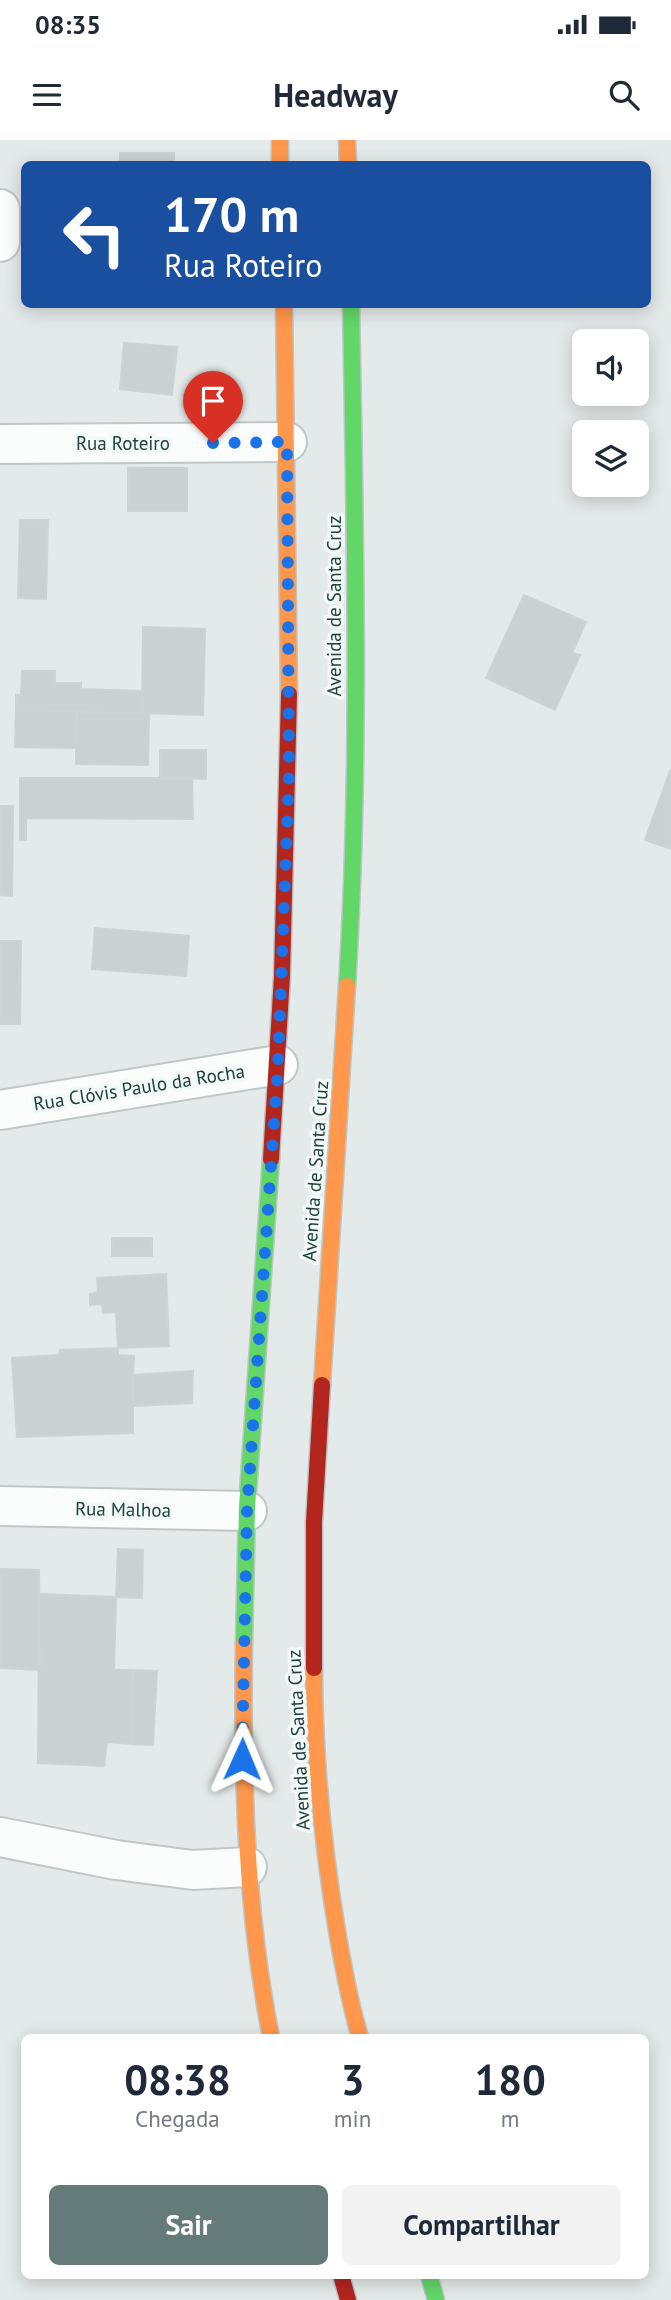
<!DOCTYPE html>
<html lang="pt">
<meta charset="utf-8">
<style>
:root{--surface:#fff;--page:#f2f2f3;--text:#1f2937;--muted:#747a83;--accent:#657b7a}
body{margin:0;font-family:"PT Sans",sans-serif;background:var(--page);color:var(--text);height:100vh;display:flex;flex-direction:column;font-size:26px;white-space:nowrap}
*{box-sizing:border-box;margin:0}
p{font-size:23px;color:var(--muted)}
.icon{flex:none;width:38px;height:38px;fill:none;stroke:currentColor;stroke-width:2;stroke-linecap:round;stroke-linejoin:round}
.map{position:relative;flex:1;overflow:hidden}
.panel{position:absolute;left:21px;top:1894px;width:628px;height:245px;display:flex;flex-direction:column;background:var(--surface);border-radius:10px;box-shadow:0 4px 18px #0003}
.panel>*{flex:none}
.top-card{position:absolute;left:21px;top:21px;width:630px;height:147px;border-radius:10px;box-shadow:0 4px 18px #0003;background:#1a4fa0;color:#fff;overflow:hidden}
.tools{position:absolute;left:572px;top:189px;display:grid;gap:14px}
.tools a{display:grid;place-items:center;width:77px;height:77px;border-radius:10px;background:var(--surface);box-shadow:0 4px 18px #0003;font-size:35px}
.pin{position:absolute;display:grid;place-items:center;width:60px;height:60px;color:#fff;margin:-72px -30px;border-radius:50% 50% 50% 0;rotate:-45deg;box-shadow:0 0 7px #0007}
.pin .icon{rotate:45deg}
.me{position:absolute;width:77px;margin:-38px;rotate:1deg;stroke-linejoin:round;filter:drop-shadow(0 0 5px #0008)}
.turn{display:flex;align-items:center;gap:24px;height:147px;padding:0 28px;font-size:32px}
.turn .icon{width:91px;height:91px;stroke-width:2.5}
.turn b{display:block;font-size:49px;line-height:60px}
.eta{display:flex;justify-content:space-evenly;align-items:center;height:119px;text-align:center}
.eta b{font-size:42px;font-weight:800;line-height:49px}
.cta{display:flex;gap:14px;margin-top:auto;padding:14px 28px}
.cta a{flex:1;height:80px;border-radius:10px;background:var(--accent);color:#fff;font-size:28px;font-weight:800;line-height:80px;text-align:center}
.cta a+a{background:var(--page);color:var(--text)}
.status{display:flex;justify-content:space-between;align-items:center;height:49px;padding:0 35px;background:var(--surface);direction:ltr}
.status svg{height:19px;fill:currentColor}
header{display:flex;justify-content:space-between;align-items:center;height:91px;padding:0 28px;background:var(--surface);font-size:32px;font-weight:800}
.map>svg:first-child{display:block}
</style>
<div class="status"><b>08:35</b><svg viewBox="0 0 49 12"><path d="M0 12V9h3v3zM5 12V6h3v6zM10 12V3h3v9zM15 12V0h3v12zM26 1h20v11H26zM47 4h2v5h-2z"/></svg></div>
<header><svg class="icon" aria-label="menu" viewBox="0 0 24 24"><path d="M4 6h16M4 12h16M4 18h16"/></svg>Headway<svg class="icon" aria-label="search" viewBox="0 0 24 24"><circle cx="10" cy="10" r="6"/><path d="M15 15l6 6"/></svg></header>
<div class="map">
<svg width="671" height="2160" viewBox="0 0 671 2160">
<rect width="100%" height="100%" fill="#e4eae9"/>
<path fill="#cbd1d0" stroke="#cdd3d2" stroke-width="2" d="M120,13H174V24H120Z
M120,13H174V24H120Z
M124,203L177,207L172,255L120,249Z
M128,328H187V371H128Z
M20,380H48L46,459L18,458Z
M524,455L586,482L572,513L580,515L555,570L486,538Z
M143,487L205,489L203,575L142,573Z
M22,531H55V543H81V549L142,551V573L16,570V555H21Z
M16,570L149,574L148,625L76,624V608L15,607Z
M77,572L149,574L148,625L76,624Z
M160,610H206V639L160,638Z
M670,631L671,632V709L645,700Z
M20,638H192L193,679L26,678V700H20Z
M0,666H13L12,756L0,755Z
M95,788L189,796L186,836L92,829Z
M0,801H21L20,884H0Z
M112,1098H152V1116H112Z
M166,1134L169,1206L118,1208L116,1172L103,1173L102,1164L90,1165V1154L98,1152L97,1138Z
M118,1208V1215L134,1216L133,1235L193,1231L192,1263L133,1266V1293L17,1297L12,1218L59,1215L60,1210Z
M193,1231L192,1263L133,1266V1235Z
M118,1409L143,1410L142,1458L116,1457Z
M0,1429L39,1430L40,1530L0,1528Z
M39,1454L116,1457L114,1530H133L131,1604L107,1602L104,1626L38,1623Z
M133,1530L157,1531L153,1605L131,1604Z"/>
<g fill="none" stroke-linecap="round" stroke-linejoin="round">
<defs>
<path id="street" d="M0,69V102
M0,304L287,302
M0,970L278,925
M0,1366L247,1371
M0,1697L116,1720L193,1730L247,1727"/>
<path id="fast" d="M347,846C361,619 355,391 351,164
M244,1504L247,1367L271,1019
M429,2135L436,2160"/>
<path id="slow" d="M280,0V24
M347,0L348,24
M284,164L289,554
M322,1245L347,846
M244,1504C242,1636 245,1767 271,1897
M314,1528C314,1618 323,1709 338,1797C344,1831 350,1864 360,1897"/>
<path id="jam" d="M271,1019L282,836L289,554
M314,1528V1382L322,1245
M341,2135L348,2160"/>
</defs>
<use href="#street" stroke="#c1c7c6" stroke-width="42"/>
<use href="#fast" stroke="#bcc6c5" stroke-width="19"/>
<use href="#slow" stroke="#bcc6c5" stroke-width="19"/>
<use href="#jam" stroke="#bcc6c5" stroke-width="19"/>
<use href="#street" stroke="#fbfcfc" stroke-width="38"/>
<use href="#fast" stroke="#63d668" stroke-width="16"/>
<use href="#slow" stroke="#ff974d" stroke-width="16"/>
<use href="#jam" stroke="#b3261e" stroke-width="16"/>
</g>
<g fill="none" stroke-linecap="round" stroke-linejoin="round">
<path stroke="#1a73e8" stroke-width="12" stroke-dasharray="0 21.6" d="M213,303L287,302L289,634L278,925L247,1371L242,1619"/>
</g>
<g text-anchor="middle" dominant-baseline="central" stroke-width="7" stroke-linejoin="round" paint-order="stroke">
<g font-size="19" fill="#203f3e" stroke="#f2f9f7">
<text x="123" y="303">Rua Roteiro</text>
<text transform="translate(334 466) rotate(-90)">Avenida de Santa Cruz</text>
<text transform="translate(139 947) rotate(-9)">Rua Clóvis Paulo da Rocha</text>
<text transform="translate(315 1031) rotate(-86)">Avenida de Santa Cruz</text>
<text transform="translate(123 1369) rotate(1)">Rua Malhoa</text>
<text transform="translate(298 1600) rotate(-93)">Avenida de Santa Cruz</text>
</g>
</g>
</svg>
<div class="tools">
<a><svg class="icon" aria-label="sound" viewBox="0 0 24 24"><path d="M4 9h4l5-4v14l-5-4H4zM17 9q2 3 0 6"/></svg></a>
<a><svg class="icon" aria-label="layers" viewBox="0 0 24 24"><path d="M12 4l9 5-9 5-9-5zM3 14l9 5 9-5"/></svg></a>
</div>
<div class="pin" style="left:213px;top:303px;background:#d93025"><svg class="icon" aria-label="arrive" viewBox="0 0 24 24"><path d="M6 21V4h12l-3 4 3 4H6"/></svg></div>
<svg class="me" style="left:242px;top:1619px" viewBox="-20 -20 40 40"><path d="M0-17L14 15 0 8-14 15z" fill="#1a73e8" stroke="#fff" stroke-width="4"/></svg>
<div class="top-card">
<div class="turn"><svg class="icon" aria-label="left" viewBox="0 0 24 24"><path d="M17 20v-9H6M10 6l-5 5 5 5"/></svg><div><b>170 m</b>Rua Roteiro</div></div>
</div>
<section class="panel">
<div class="eta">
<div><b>08:38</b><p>Chegada</p></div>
<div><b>3</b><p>min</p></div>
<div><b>180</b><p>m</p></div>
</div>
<div class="cta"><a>Sair</a><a>Compartilhar</a></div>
</section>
</div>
